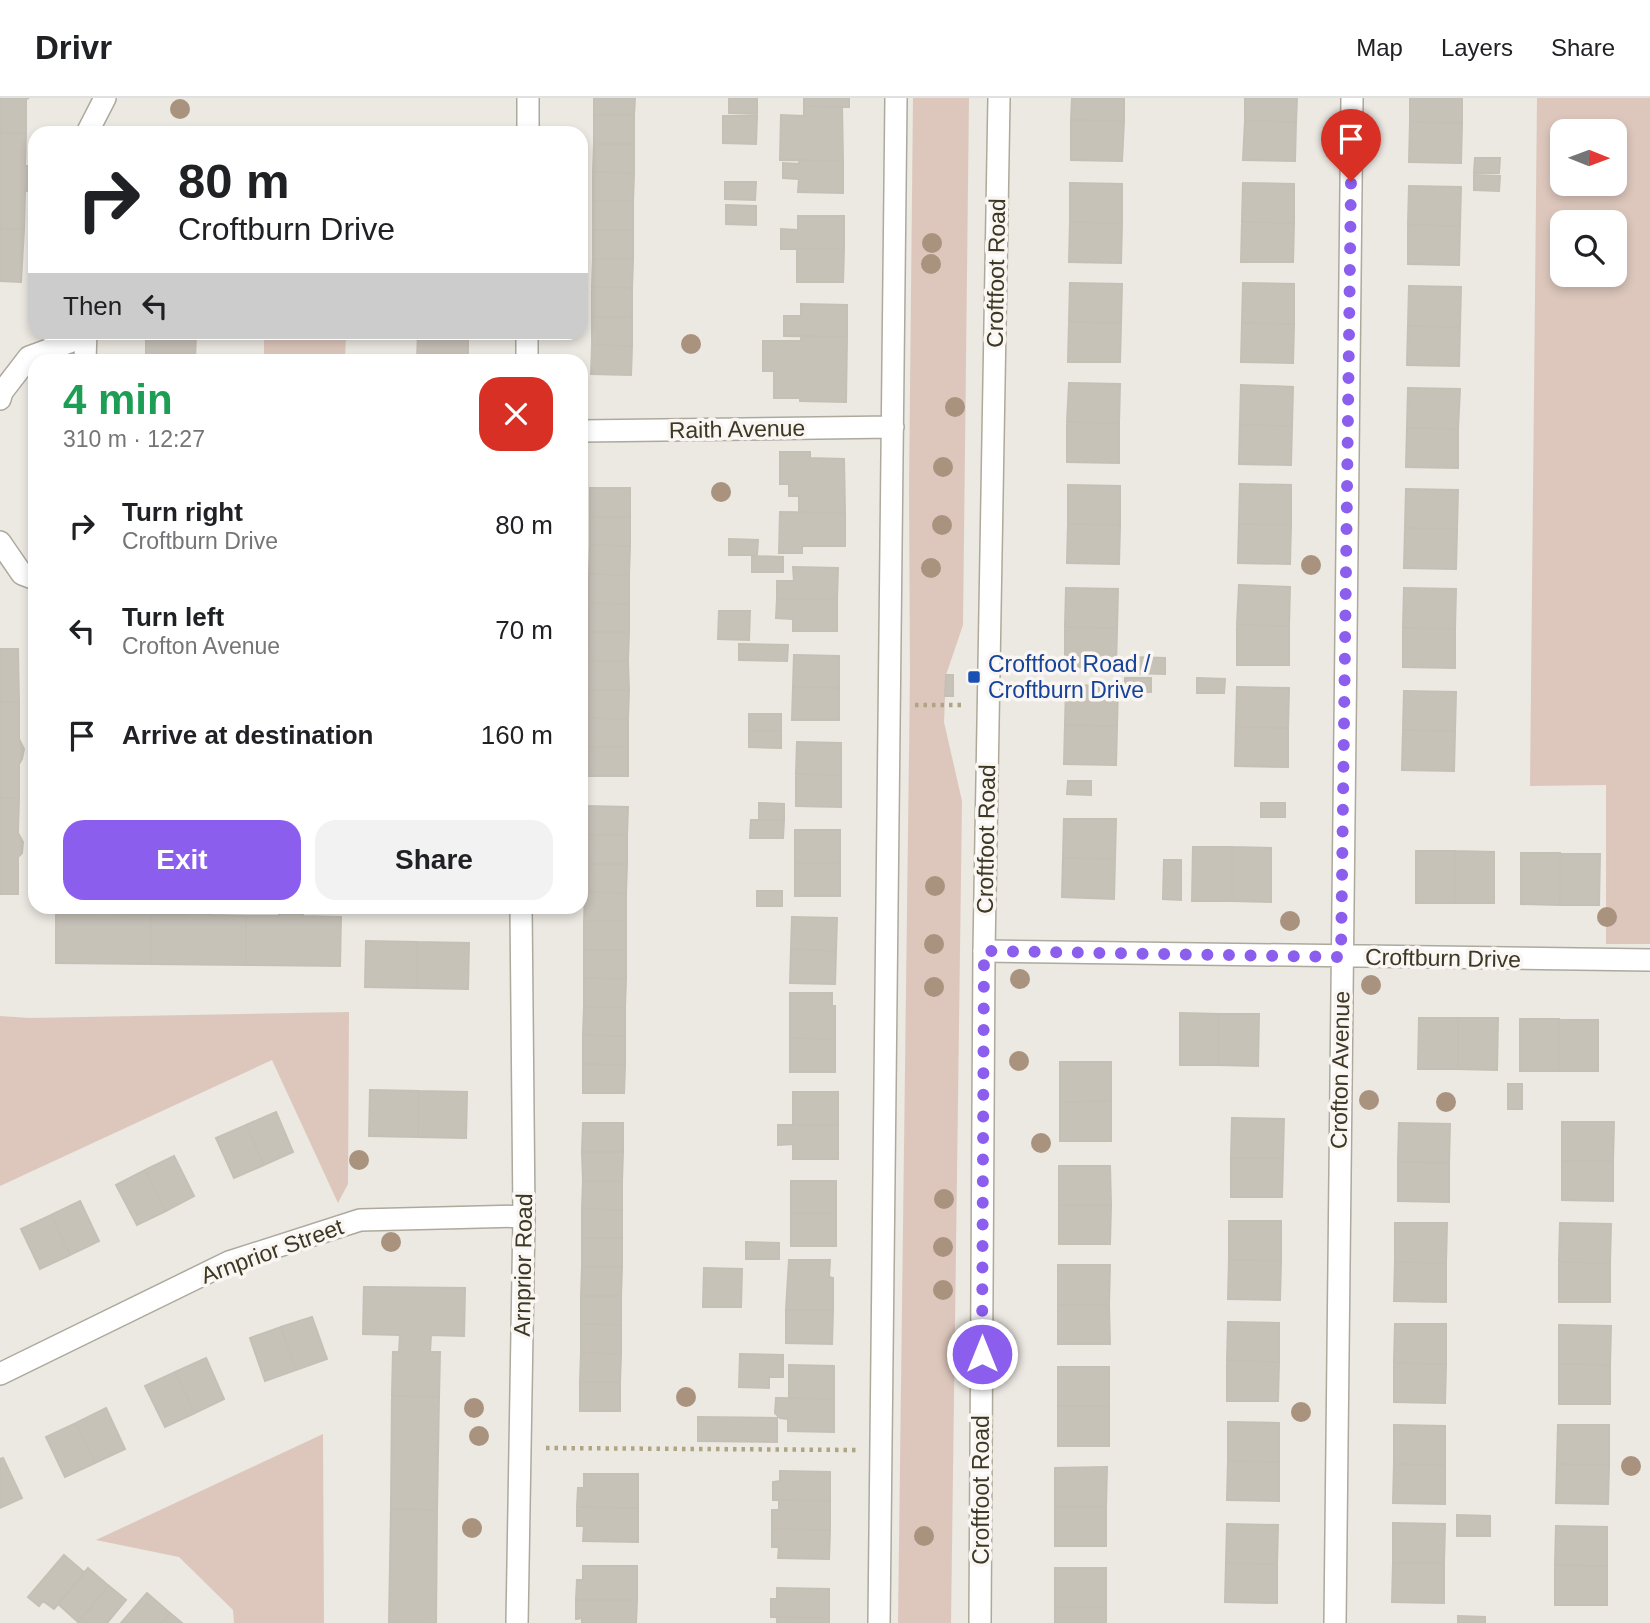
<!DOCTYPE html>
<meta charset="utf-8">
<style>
:root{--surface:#fff;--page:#f2f2f2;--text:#202124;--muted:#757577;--line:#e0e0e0;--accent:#8c5eee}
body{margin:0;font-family:Helvetica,sans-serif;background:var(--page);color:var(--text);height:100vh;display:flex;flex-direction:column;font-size:26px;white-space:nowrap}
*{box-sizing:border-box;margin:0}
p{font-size:23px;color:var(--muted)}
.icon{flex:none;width:38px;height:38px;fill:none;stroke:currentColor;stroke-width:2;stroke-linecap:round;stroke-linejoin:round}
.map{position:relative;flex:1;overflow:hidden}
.side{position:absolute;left:28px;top:256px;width:560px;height:560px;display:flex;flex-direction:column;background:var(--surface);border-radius:21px;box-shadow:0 4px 10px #0003}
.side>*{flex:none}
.top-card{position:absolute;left:28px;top:28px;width:560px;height:214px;border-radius:21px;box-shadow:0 4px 10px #0003;background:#fff;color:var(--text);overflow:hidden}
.needle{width:46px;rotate:91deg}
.fabs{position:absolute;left:1550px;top:21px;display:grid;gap:14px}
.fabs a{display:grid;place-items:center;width:77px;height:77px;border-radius:14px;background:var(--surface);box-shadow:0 4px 10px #0003;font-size:35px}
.pin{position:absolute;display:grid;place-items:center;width:60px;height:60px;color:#fff;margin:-72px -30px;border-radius:50% 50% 50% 0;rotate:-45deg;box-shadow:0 0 7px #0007}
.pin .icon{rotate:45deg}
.me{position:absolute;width:77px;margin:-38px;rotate:0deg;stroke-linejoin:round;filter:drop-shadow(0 0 5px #0008)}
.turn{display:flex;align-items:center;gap:24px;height:147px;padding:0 35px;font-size:32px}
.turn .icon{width:91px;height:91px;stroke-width:2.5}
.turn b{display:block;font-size:49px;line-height:60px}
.then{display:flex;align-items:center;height:66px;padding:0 35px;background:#0003;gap:14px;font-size:26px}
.round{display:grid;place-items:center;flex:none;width:74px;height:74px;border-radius:21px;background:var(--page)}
.head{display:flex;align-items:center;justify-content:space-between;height:119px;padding:0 35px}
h1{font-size:42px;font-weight:800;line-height:52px;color:#1e9e55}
.primary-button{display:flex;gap:14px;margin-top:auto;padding:14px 35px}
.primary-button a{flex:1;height:80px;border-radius:21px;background:var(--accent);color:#fff;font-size:28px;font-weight:800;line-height:80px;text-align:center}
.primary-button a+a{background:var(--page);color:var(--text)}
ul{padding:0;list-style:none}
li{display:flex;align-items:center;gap:21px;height:105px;padding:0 35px}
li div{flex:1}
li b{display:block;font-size:26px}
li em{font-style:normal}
header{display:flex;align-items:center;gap:42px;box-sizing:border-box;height:98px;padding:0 35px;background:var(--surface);border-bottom:2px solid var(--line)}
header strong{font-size:33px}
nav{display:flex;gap:38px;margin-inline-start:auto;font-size:24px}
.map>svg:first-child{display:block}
</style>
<header>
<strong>Drivr</strong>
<nav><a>Map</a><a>Layers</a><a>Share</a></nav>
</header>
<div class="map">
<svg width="1650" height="1525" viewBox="0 0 1650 1525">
<rect width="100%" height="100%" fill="#ece8e2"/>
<path fill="#ddc7bc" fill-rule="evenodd" d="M913,0H969L963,527L946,577L944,624L962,703L951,1525H898L910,576L909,391Z
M1537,0H1650V846H1606V687L1530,688ZM1563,33H1615V86H1563ZM1615,124V177H1563V124Z
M264,235H346L345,262H264Z
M349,914L348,1086L338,1105L272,962L0,1088V918L30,920Z
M323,1336L324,1525H234L233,1512L179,1459L96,1442Z"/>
<path fill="#c7c2b8" stroke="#c5c0b5" stroke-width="2" d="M0,0H29L26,1V35H0Z
M594,0H635L634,17H594Z
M729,0H757V16L729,15Z
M804,0H849V9L804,8Z
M1072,0H1124V23L1071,22Z
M1245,0H1297L1296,24L1245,23Z
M1410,0H1462V25L1410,24Z
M804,8L842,9L843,63L780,62L781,17L804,18Z
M594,17H634V46H594Z
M723,18H757L756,46L723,45Z
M1071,22L1124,23L1122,63L1071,62Z
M1245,23L1296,24L1295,63L1243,62Z
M1410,24L1462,25L1461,65L1409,64Z
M0,35H26L25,68H28L31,78L30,89L27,93H25L24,131H0Z
M594,46H634V75L593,74Z
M1475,60H1500L1499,75H1474Z
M799,62L843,63V95L798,94L799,81L783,80V65L799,66Z
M593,74L634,75L633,103H593Z
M1474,77L1500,78L1499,93L1474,92Z
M725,84H756L755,102L725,101Z
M1070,85L1122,86V125L1070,124Z
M1243,85L1294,86V125L1242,124Z
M1409,88L1461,89L1460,128L1408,127Z
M593,103H633V132H593Z
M726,107L756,108V127L726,126Z
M798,118H844V151H781V131L798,132Z
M1070,124L1122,125L1121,165L1069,164Z
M1242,124L1294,125L1293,164H1241Z
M1408,127L1460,128L1459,167L1408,166Z
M0,131H24L21,184L0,183Z
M593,132H633V161H593Z
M797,151H844L843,184H797Z
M593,161H633L632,190L592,189Z
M1070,185L1122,186L1121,225L1069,224Z
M1243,185L1294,186V226L1242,225Z
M1409,188L1461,189L1460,229L1408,228Z
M592,189L632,190V219H592Z
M801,206L847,207V239L784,238V218H801Z
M592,219H632V248L592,247Z
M1069,224L1121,225L1120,264H1068Z
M1242,225L1294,226L1293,265L1241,264Z
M1408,228L1460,229L1459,268L1407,267Z
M146,234H196L195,262H146Z
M418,234H468V262H417Z
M801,238L847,239L846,304L800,303V300H774V273H763V243H801Z
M592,247L632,248L631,277L591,276Z
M1069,285L1120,286L1119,325L1067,324Z
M1241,287L1293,289L1292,328L1240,327Z
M1408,290L1460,291L1458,331L1407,330Z
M1067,324L1119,325V365L1067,364Z
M1240,327L1292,328L1291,367L1239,366Z
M1407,330L1458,331V370L1406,369Z
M780,354H810V360L844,361L845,415H799V398H789V386H780Z
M1240,386L1291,387V427L1239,426Z
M1068,387L1120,388V427L1068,426Z
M590,390H630V419H590Z
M1406,391L1458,392L1457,431L1405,430Z
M780,414L845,415V448H802V455H779Z
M590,419H630V448L590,447Z
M1068,426L1120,427L1119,466L1067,465Z
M1239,426L1291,427L1290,466L1238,465Z
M1405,430L1457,431L1456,471L1404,470Z
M729,441L758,442L757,457H729Z
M590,447L630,448L629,477L589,476Z
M752,458L783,459V474H752Z
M793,469L838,470L837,501H777V483H794Z
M589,476L629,477V506L589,505Z
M1239,487L1290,489L1289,528L1237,527Z
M1066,490L1118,491L1117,530L1065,529Z
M1404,490L1456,491L1455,531L1403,530Z
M777,501H837V533H793V521L776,520Z
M589,505L629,506V534H589Z
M719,513H750L749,542L718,541Z
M1237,527L1289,528V567H1237Z
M1065,529L1117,530L1116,570L1065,569Z
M1403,530L1455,531V570L1403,569Z
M589,534H629L628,563H588Z
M739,546L788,547L787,563L739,562Z
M0,551H18L19,604H0Z
M794,557L839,558V590L793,589Z
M1131,559L1165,560V576L1131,575Z
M588,563H628L629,592H588Z
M946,577H953V598H945Z
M1125,580H1151V594H1125Z
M1197,580L1225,581L1224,595H1197Z
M1066,587L1118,588L1117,628L1065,627Z
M793,589L839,590V622H792Z
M1237,589L1289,590L1288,630L1236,629Z
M588,592H629L628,621L588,620Z
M1404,593L1456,594L1455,633L1403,632Z
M0,604H19V641L24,651L22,661L19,666V700H0Z
M749,616H781V633H749Z
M588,620L628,621V649H587Z
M1065,627L1117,628L1116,667L1064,666Z
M1236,629L1288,630V669L1235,668Z
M1403,632L1455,633L1454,673L1402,672Z
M749,633H781V650L749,649Z
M797,644L841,645V677L796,676Z
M587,649H628V678H587Z
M796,676L841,677V709L796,708Z
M1068,683H1091V697L1067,696Z
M0,700H19L18,735L23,744L22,755L18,759V796H0Z
M759,705L784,706V722H759Z
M1261,705H1285V719H1261Z
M586,708L628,709L627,737H586Z
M1064,721H1116L1115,761L1063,760Z
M751,722H784L783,740H750Z
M795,732H840V765H795Z
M586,737H627V766H585Z
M1193,749H1232V803H1192Z
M1232,749L1271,750V804L1232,803Z
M1416,753H1455V805H1416Z
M1455,753L1494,754V805H1455Z
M1521,755H1560V807L1521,806Z
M1560,755L1600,756L1599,807H1560Z
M1063,760L1115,761L1114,801L1062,799Z
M1164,762H1181V802L1163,801Z
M795,765H840V798H795Z
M585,766H627L626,795L585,794Z
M757,793H782V808H757Z
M585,794L626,795V823H584Z
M97,811H108L117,814V816L151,817V866L56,865V816H93V813Z
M196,811L206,812L211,814V817L246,818V867L151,866V817H186V814Z
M294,811L303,815V818L341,819L340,868L246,867V818H279V814Z
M792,819L837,820L836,853L791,851Z
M584,823H626V852H584Z
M366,843L417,844V890L365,889Z
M417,844L469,845L468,891L417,890Z
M791,851L836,853L835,886L790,885Z
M584,852H626V881L584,880Z
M584,880L626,881L625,909H584Z
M790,895H832V908H835V941L790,940Z
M584,909H625V938L583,937Z
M1180,915L1219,916V967H1180Z
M1219,916H1259L1258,968L1219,967Z
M1419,920H1458V971H1418Z
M1458,920H1498L1497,972L1458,971Z
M1520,921H1559V973H1520Z
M1559,921L1598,922V973H1559Z
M583,937L625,938V967L583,966Z
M790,940L835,941V974H790Z
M1060,964H1111V1003L1060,1004Z
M583,966L625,967L624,995H583Z
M1508,986H1522V1011H1508Z
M370,992L419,993L418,1039L369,1038Z
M419,993L467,994L466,1040L418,1039Z
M793,994H838V1027H793Z
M1111,1003V1043H1060V1004Z
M276,1014L293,1054L264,1067L246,1027Z
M1232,1020L1284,1021L1283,1060H1231Z
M1562,1024H1614L1613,1063H1562Z
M583,1025H623V1054H582Z
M1399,1025L1450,1026L1449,1065L1398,1064Z
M246,1027L264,1067L234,1080L216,1040Z
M778,1027H838V1061H793V1046L778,1047Z
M582,1054H623L622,1083H583Z
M174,1058L194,1098L166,1113L145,1072Z
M1231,1060H1283L1282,1099H1231Z
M1562,1063H1613V1103L1562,1102Z
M1398,1064L1449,1065V1104L1398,1103Z
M1059,1068H1110L1111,1107H1059Z
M145,1072L166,1113L137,1127L116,1087Z
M583,1083H622V1112L582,1111Z
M791,1083H836V1115H791Z
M80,1103L99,1143L70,1157L51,1117Z
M1059,1107H1111L1110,1146H1059Z
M582,1111L622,1112V1140H582Z
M791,1115H836V1148H791Z
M51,1117L70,1157L40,1171L21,1131Z
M1229,1123H1281V1163L1229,1162Z
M1395,1125H1447L1446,1165L1395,1164Z
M1560,1125L1611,1126L1610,1165L1559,1164Z
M582,1140H622V1169H582Z
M746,1144L779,1145V1161H746Z
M789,1162H830L829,1179L833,1180V1212H786Z
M1229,1162L1281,1163L1280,1202L1228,1201Z
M1395,1164L1446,1165V1204L1394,1203Z
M1559,1164L1610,1165V1204H1559Z
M1058,1167H1110L1109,1207H1058Z
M582,1169H622L621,1198H581Z
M704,1170L742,1171L741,1209H703Z
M364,1189L465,1190L464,1238L431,1237L430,1254H440L439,1299L392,1298L393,1254H399L400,1237L363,1236Z
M581,1198H621V1227L581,1226Z
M1058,1207H1109L1110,1246H1058Z
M786,1212H833L832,1246L786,1245Z
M312,1219L327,1261L296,1272L281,1229Z
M1228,1224L1279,1225V1264L1227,1263Z
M581,1226L621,1227V1256L581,1255Z
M1395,1226H1446V1266L1394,1265Z
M1559,1227L1611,1228L1610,1267L1559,1266Z
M281,1229L296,1272L265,1283L250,1240Z
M581,1255L621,1256L620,1284H580Z
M740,1256L783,1257V1279H769V1290L739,1289Z
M206,1260L224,1301L195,1315L175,1274Z
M1227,1263L1279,1264L1278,1303H1227Z
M1394,1265L1446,1266L1445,1305L1394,1304Z
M1559,1266L1610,1267V1306H1559Z
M789,1267L834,1268V1301L789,1300Z
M1058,1269H1109V1308H1058Z
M175,1274L195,1315L165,1329L145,1288Z
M580,1284H620V1313H580Z
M392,1298L439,1299L437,1412L391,1411Z
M776,1300L834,1301V1334L788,1333V1321L780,1320L775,1315Z
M1058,1308H1109V1348H1058Z
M106,1310L125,1351L95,1365L76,1325Z
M698,1319L777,1320V1344L698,1343Z
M1228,1324L1279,1325V1364L1228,1363Z
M76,1325L95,1365L65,1379L46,1339Z
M1394,1327L1445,1328V1367L1394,1366Z
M1558,1327H1609V1367L1557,1366Z
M3,1360L22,1400L0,1410V1361Z
M1228,1363L1279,1364V1403L1227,1402Z
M1394,1366L1445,1367V1406L1393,1405Z
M1557,1366L1609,1367L1608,1406L1556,1405Z
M1107,1369L1106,1409H1055V1370Z
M780,1373L830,1374V1403L773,1402V1384L780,1383Z
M584,1376H638V1410L577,1409L578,1390H584Z
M779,1402L830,1403V1432L772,1431V1412H779Z
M577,1409L638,1410V1444L583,1443L584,1428H577Z
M1055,1409H1106V1448H1055Z
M391,1411L437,1412L436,1525L389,1524Z
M1457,1417L1490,1418V1438H1457Z
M1393,1425L1445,1426L1444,1465H1393Z
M1227,1426L1278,1427L1277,1466L1226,1465Z
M1556,1428L1607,1429V1468L1555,1467Z
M772,1431L830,1432L829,1461L778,1460L779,1449H772Z
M64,1457L85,1475L54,1511L43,1503L39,1508L28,1499Z
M1226,1465L1277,1466V1505L1225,1504Z
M1393,1465H1444V1505L1392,1504Z
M1555,1467L1607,1468V1507H1555Z
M583,1468H637V1502H576L577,1482H583Z
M88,1470L109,1488L78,1524L58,1506Z
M1055,1470H1106V1509H1055Z
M109,1488L126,1502L107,1525H79L78,1524Z
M777,1490L829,1491V1520L771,1519V1501H777Z
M147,1495L170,1515L162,1525H121Z
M576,1502H637L636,1525H582V1520L576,1521Z
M1055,1509H1106V1525H1055Z
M170,1515L182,1525H162Z
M1458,1518L1485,1519V1525H1458Z
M777,1519L829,1520V1525H777Z"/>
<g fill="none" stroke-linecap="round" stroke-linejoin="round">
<defs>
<path id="street" d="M87,35L105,0
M528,35V0
M85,262L86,234
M527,262V234
M0,301L2,294L29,259L86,238
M581,333L893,329
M0,444L22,476L35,481
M984,853L1650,862
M0,1276L229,1164L360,1122L524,1118
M517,1525L524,1118L521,808
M879,1525L896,0
M1335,1525L1352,0"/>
<path id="secondary" d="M980,1525L984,853L999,0"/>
</defs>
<use href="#street" stroke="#ada99d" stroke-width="24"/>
<use href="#secondary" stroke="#afa999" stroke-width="24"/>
<path stroke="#afa483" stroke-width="4.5" stroke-dasharray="3.5 5" stroke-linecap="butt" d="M915,607H962
M546,1350L856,1352"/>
<use href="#street" stroke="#fff" stroke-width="21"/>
<use href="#secondary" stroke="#fff" stroke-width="21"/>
</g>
<g fill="#a9937f">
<circle cx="180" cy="11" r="10"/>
<circle cx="932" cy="145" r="10"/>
<circle cx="931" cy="166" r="10"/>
<circle cx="691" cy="246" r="10"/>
<circle cx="955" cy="309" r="10"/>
<circle cx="943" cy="369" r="10"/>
<circle cx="721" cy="394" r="10"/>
<circle cx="942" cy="427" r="10"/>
<circle cx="1311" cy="467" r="10"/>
<circle cx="931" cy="470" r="10"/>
<circle cx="935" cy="788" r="10"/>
<circle cx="1607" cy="819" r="10"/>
<circle cx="1290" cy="823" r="10"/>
<circle cx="934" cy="846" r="10"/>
<circle cx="1020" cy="881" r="10"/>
<circle cx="1371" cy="887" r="10"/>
<circle cx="934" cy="889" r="10"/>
<circle cx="1019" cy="963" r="10"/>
<circle cx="1369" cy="1002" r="10"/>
<circle cx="1446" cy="1004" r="10"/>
<circle cx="1041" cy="1045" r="10"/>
<circle cx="359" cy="1062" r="10"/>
<circle cx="944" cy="1101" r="10"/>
<circle cx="391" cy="1144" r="10"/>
<circle cx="943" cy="1149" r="10"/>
<circle cx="943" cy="1192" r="10"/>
<circle cx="686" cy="1299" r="10"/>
<circle cx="474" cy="1310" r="10"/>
<circle cx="1301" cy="1314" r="10"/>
<circle cx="479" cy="1338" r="10"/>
<circle cx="1631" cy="1368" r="10"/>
<circle cx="472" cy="1430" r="10"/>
<circle cx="924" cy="1438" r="10"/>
</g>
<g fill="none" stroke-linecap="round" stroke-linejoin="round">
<path stroke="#8c5eee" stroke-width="12" stroke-dasharray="0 21.6" d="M982,1256L984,853L1341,859L1351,83"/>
</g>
<rect fill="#1a4fb4" stroke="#f9f6f3" stroke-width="2.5" x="967" y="572" width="14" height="14" rx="3.5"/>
<g text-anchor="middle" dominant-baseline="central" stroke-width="7" stroke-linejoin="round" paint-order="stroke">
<g font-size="23" fill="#3d3823" stroke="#f9f6f3">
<text transform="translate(996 175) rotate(-89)">Croftfoot Road</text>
<text transform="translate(737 331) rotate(-1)">Raith Avenue</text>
<text transform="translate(986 741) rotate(-89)">Croftfoot Road</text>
<text transform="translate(1443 860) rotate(1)">Croftburn Drive</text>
<text transform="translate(1340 972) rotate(-89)">Crofton Avenue</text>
<text transform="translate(272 1153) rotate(-20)">Arnprior Street</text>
<text transform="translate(523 1167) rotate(-89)">Arnprior Road</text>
<text transform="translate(981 1392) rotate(-90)">Croftfoot Road</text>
</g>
<g font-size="23" fill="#164399" stroke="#f9f6f3" text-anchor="start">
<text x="988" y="566">Croftfoot Road /<tspan x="988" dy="26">Croftburn Drive</tspan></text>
</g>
</g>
</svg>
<div class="fabs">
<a><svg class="needle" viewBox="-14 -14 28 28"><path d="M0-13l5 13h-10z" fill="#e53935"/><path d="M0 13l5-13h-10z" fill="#757577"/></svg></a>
<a><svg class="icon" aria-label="search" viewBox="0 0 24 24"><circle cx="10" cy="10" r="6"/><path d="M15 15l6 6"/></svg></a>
</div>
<div class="pin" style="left:1351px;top:83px;background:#d93025"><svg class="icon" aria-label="arrive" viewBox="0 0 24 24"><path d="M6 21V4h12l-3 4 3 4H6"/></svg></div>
<svg class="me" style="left:982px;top:1256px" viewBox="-20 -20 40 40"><circle r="17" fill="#8c5eee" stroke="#fff" stroke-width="3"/><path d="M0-11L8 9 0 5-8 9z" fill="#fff"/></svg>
<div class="top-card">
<div class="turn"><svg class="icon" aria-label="right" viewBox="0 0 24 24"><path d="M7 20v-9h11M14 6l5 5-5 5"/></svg><div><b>80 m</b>Croftburn Drive</div></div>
<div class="then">Then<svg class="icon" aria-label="left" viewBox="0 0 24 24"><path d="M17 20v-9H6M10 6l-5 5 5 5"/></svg></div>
</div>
<section class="side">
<div class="head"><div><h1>4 min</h1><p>310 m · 12:27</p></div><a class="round" style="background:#d93025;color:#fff"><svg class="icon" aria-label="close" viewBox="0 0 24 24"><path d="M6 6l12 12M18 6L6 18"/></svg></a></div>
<ul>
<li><svg class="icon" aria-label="right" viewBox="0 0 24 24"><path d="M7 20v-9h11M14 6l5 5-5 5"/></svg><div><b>Turn right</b><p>Croftburn Drive</p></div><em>80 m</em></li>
<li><svg class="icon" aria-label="left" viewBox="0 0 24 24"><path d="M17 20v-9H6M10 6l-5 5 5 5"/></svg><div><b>Turn left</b><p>Crofton Avenue</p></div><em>70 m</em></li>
<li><svg class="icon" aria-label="arrive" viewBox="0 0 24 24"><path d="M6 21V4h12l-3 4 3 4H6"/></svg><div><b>Arrive at destination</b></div><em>160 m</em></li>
</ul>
<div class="primary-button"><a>Exit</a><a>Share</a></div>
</section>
</div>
